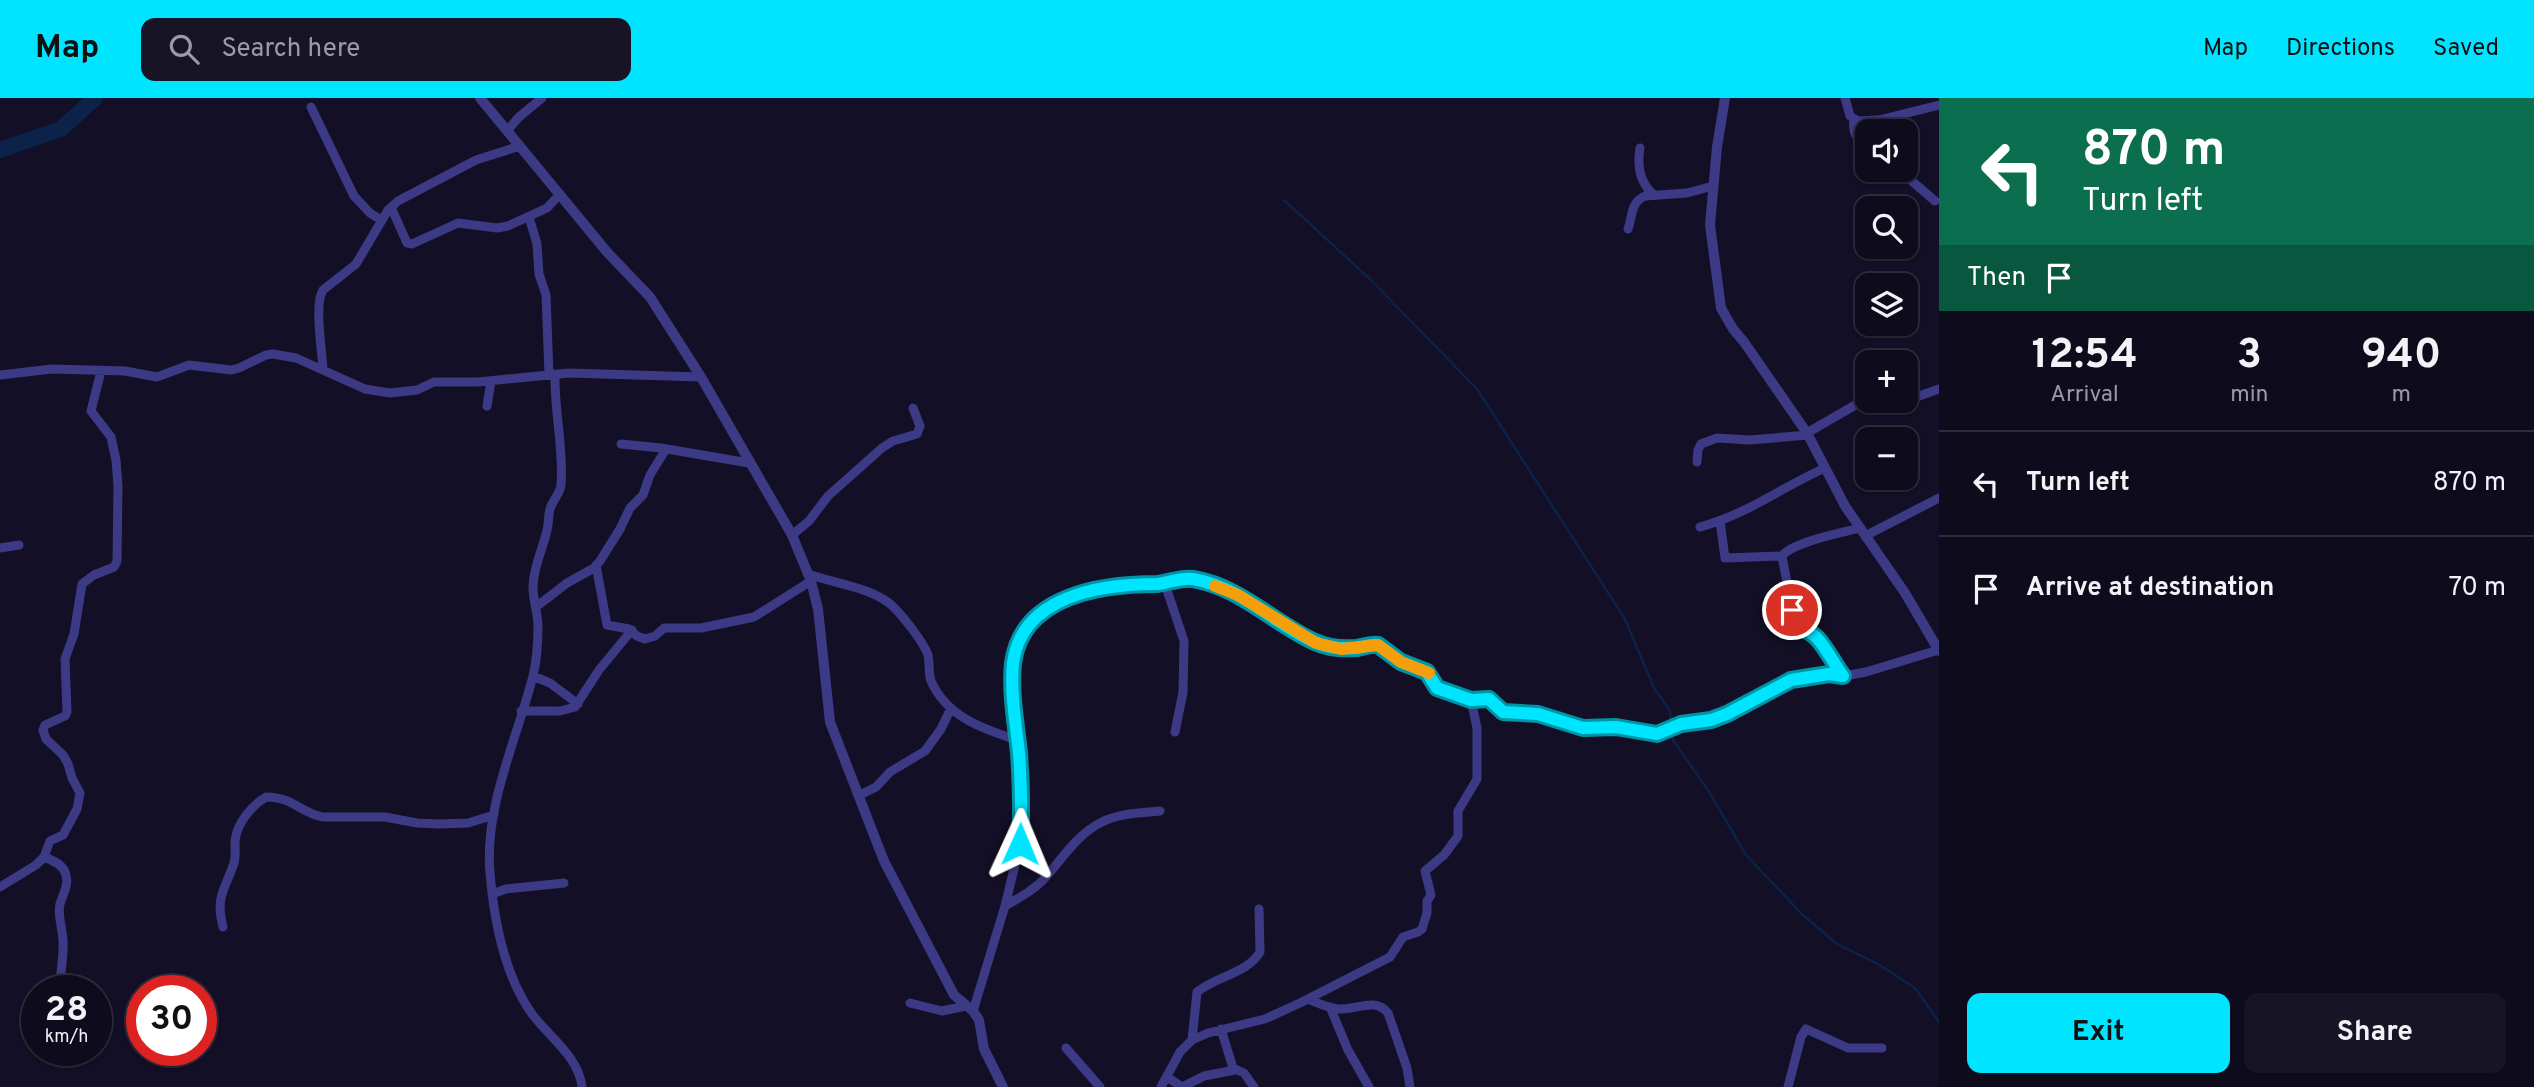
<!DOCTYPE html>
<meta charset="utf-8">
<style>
:root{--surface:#0e0b1c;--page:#171425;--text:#f1f3f6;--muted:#9b9ba3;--line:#2e2b3b;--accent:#00e5ff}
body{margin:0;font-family:Overpass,sans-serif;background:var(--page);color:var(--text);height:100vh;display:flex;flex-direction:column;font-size:26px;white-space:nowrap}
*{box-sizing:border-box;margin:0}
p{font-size:23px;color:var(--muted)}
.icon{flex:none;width:38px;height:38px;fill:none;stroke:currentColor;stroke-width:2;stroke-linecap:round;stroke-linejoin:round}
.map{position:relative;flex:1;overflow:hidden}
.panel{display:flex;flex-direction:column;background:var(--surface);width:595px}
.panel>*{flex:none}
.banner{background:#0b6e4f;color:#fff;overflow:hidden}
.controls{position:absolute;left:1855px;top:21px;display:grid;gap:14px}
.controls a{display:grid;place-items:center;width:63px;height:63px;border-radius:14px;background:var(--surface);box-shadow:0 2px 5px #0004,0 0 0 2px var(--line);font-size:35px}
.speed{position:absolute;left:21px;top:877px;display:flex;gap:14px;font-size:35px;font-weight:700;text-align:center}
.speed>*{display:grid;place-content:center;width:91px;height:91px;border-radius:50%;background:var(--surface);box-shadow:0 2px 5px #0004,0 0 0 2px var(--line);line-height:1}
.speed small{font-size:18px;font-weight:400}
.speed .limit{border:10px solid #d22;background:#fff;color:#111}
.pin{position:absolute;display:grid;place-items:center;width:60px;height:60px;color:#fff;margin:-30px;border:4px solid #fff;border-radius:50%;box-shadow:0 2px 7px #0007}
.me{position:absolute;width:77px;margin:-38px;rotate:1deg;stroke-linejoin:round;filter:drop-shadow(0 0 5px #0008)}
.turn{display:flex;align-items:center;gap:24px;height:147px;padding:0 28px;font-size:32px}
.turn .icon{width:91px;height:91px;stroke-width:2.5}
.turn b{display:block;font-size:49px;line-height:60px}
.then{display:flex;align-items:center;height:66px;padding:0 28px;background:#0003;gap:14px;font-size:26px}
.eta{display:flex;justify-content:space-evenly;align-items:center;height:119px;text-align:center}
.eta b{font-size:42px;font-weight:700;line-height:49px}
.cta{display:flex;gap:14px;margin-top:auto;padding:14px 28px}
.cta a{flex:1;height:80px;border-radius:14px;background:var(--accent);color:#111;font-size:28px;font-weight:700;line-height:80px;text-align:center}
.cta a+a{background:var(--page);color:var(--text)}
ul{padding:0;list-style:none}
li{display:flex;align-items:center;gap:21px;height:105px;padding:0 28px;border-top:2px solid var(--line)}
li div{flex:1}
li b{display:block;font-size:26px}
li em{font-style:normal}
header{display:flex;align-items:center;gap:42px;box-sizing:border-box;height:98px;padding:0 35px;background:var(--accent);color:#111}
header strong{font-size:33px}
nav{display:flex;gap:38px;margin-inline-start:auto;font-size:24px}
.search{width:490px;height:63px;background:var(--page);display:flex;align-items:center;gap:18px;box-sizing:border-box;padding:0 24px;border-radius:14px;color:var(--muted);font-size:26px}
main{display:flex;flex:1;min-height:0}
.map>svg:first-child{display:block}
</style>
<header>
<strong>Map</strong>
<div class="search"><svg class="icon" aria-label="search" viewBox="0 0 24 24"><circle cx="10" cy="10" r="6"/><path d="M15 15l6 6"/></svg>Search here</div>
<nav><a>Map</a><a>Directions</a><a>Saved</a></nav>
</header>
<main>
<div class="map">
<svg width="1939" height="989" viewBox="0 0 1939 989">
<rect width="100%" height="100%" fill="#130f26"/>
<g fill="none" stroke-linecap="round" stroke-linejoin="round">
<path stroke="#0c2248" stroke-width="2.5" d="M1284,102L1371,182L1477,291L1625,521L1654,590L1670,613L1673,642L1708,692L1746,757L1803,817L1837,846L1878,866L1915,890L1939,924"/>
<path stroke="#0c2248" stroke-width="16" d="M0,52L61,31L95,0"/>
<path stroke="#3d3a85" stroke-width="9" d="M1845,0L1850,18L1858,23L1879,22L1939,7
M311,9L354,98L370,115L381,122
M1854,22C1852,35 1856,40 1867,47
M507,33L519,19L542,0
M1640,50C1637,68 1640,85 1654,97
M1899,72L1935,103
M391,109L407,145L412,146L458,125L497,130L508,128L547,110L560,96
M529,119L537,146L539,176L546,197L549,276
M1628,131C1633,117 1630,105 1645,98L1687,95L1713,88
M323,271C322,253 314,205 323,192L356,166L388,112L398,103L476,62L520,48
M555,276C554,312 564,351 561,387C560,396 552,403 550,411C548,418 549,425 547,432C543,451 533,469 533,489C533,501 537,513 538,526C538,542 537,562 533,578C517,641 484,709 490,775C494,822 504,877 532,916C549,939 579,959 582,989
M0,277L52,271L125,273L157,279L189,267L231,272L239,270L266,257L273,256L296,260L365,291L390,295L417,292L434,284H478L569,275L701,279
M487,308L491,283
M1807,335L1857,306L1899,305L1939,291
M621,346L661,350L749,365
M1697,364L1698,352L1701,346L1717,340L1750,342L1808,337
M1720,423L1725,460L1782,458
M1700,429C1750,415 1780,390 1825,370
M792,437L809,423L828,398L882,350L893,343L917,336L920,328L913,310
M1865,438L1939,400
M0,450L19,447
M596,467L607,527L629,531L637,538L645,541L655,538L664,530H701L754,519L811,483
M808,476C833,485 868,489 889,505C900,514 923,543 928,557C930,565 928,574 931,583C947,619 983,631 1017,642
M1161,485L1167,492L1184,543L1183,594L1175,634
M536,509L567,485L594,470L600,463L620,431L630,410L643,397L650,377L666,351
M533,578L550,585L578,606
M1843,578L1817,540L1799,528L1794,522L1782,458C1793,444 1841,435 1860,430
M521,613H560L575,609L599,572L632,532
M860,697L876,689L890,674L925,653L941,631L951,610
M44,759C52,762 62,766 65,774C70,786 63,795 60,806C57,818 63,831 63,844C64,860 59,876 61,892
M0,789L36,767L44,759L50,743L63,737L77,711L80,695L72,680L68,666L63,657L46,641L43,632L45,627L65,618L67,614L65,561L74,536L82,486L94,477L114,469L117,463L118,388L116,362L111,339L91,313L101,273
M492,796L506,791L564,785
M1005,808C1019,800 1034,792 1045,780C1063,760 1077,736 1102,724C1119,715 1142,715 1160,713
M223,829C215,798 225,792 234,765C236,758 235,751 235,743C237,725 251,708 266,699C294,699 300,715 323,719H385L417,725L439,726L468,725L494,717
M1308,901C1318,905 1329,911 1340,911C1357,912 1375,899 1388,915L1407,970L1410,989
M910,905L942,913L966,908
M1330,909L1348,952L1369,989
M973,913L1005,808L1020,746L1021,723L1019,654L1013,603V564L1021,539L1035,520L1061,502L1078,495L1132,485L1156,486L1194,481L1238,497L1316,545L1341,551L1378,547L1401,564L1427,574L1437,590L1471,602L1489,601L1503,614L1538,616L1583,630L1616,629L1657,636L1681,626L1711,622L1727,616L1791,582L1813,578L1850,577L1866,574L1938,552
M1221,931L1233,970L1244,975L1254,989
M1192,942L1197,894C1216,878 1247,876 1260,854L1259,811
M1066,950L1100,989
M1167,979L1182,989L1204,978L1235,972
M1161,989L1180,954L1192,942L1208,935L1265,921L1300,905L1390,859L1403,839L1418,834L1422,831L1427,815V803L1431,797L1425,773L1444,757L1458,738V713L1477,681V630L1471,602
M1788,989L1801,939L1806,931L1848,950H1882"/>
<path stroke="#3d3a85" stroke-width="10" d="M480,0L607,154L650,199L701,279L792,437L811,483L818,511L830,624L884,763L954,897L973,913L979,922L984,951L1003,989
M1725,0L1717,49L1710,127L1721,210L1733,231L1744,244L1807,335L1845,408L1905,495L1939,553"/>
</g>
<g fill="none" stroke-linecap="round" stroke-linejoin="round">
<defs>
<path id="route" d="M1020,746C1022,716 1021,685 1019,655C1016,626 1010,595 1013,565C1022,497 1102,486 1157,486C1169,485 1181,479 1193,481C1241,489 1273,525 1315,544C1328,550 1343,551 1357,550C1364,549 1370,546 1378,547L1401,564L1427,574L1437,590L1471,602L1489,601L1503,614L1538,616L1583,630L1616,629L1657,636L1681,626L1711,622L1727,616L1791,582L1829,576L1843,578C1834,566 1827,551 1817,540C1805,528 1796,532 1792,512"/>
</defs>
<use href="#route" stroke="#0095a6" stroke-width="18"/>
<use href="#route" stroke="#00e5ff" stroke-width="12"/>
<path stroke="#f59e0b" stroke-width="12" d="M1215,488L1238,497L1316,545L1341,551L1378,547L1401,564L1429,575"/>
</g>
</svg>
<div class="controls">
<a><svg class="icon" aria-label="sound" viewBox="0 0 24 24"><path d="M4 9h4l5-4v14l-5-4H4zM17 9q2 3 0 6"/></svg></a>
<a><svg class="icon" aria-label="search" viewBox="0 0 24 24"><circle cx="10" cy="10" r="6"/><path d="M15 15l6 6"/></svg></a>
<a><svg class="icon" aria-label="layers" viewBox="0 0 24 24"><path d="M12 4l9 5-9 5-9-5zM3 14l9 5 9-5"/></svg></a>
<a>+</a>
<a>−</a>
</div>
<div class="speed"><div>28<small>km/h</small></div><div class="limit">30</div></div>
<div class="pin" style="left:1792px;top:512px;background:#d93025"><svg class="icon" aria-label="arrive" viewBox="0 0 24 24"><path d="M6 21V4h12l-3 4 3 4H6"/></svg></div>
<svg class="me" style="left:1020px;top:746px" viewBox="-20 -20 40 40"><path d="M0-17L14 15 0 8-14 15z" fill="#00e5ff" stroke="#fff" stroke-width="4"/></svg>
</div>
<section class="panel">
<div class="banner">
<div class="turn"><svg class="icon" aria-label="left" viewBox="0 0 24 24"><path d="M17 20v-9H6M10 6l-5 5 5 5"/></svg><div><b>870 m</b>Turn left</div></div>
<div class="then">Then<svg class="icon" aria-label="arrive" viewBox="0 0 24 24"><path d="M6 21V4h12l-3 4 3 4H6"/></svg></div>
</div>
<div class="eta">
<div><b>12:54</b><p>Arrival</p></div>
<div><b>3</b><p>min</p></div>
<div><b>940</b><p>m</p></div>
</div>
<ul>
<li><svg class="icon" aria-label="left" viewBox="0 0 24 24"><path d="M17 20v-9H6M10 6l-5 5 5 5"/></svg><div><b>Turn left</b></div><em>870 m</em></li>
<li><svg class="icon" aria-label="arrive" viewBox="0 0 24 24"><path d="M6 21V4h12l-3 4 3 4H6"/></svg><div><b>Arrive at destination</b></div><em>70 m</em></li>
</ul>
<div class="cta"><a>Exit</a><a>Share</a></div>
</section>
</main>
